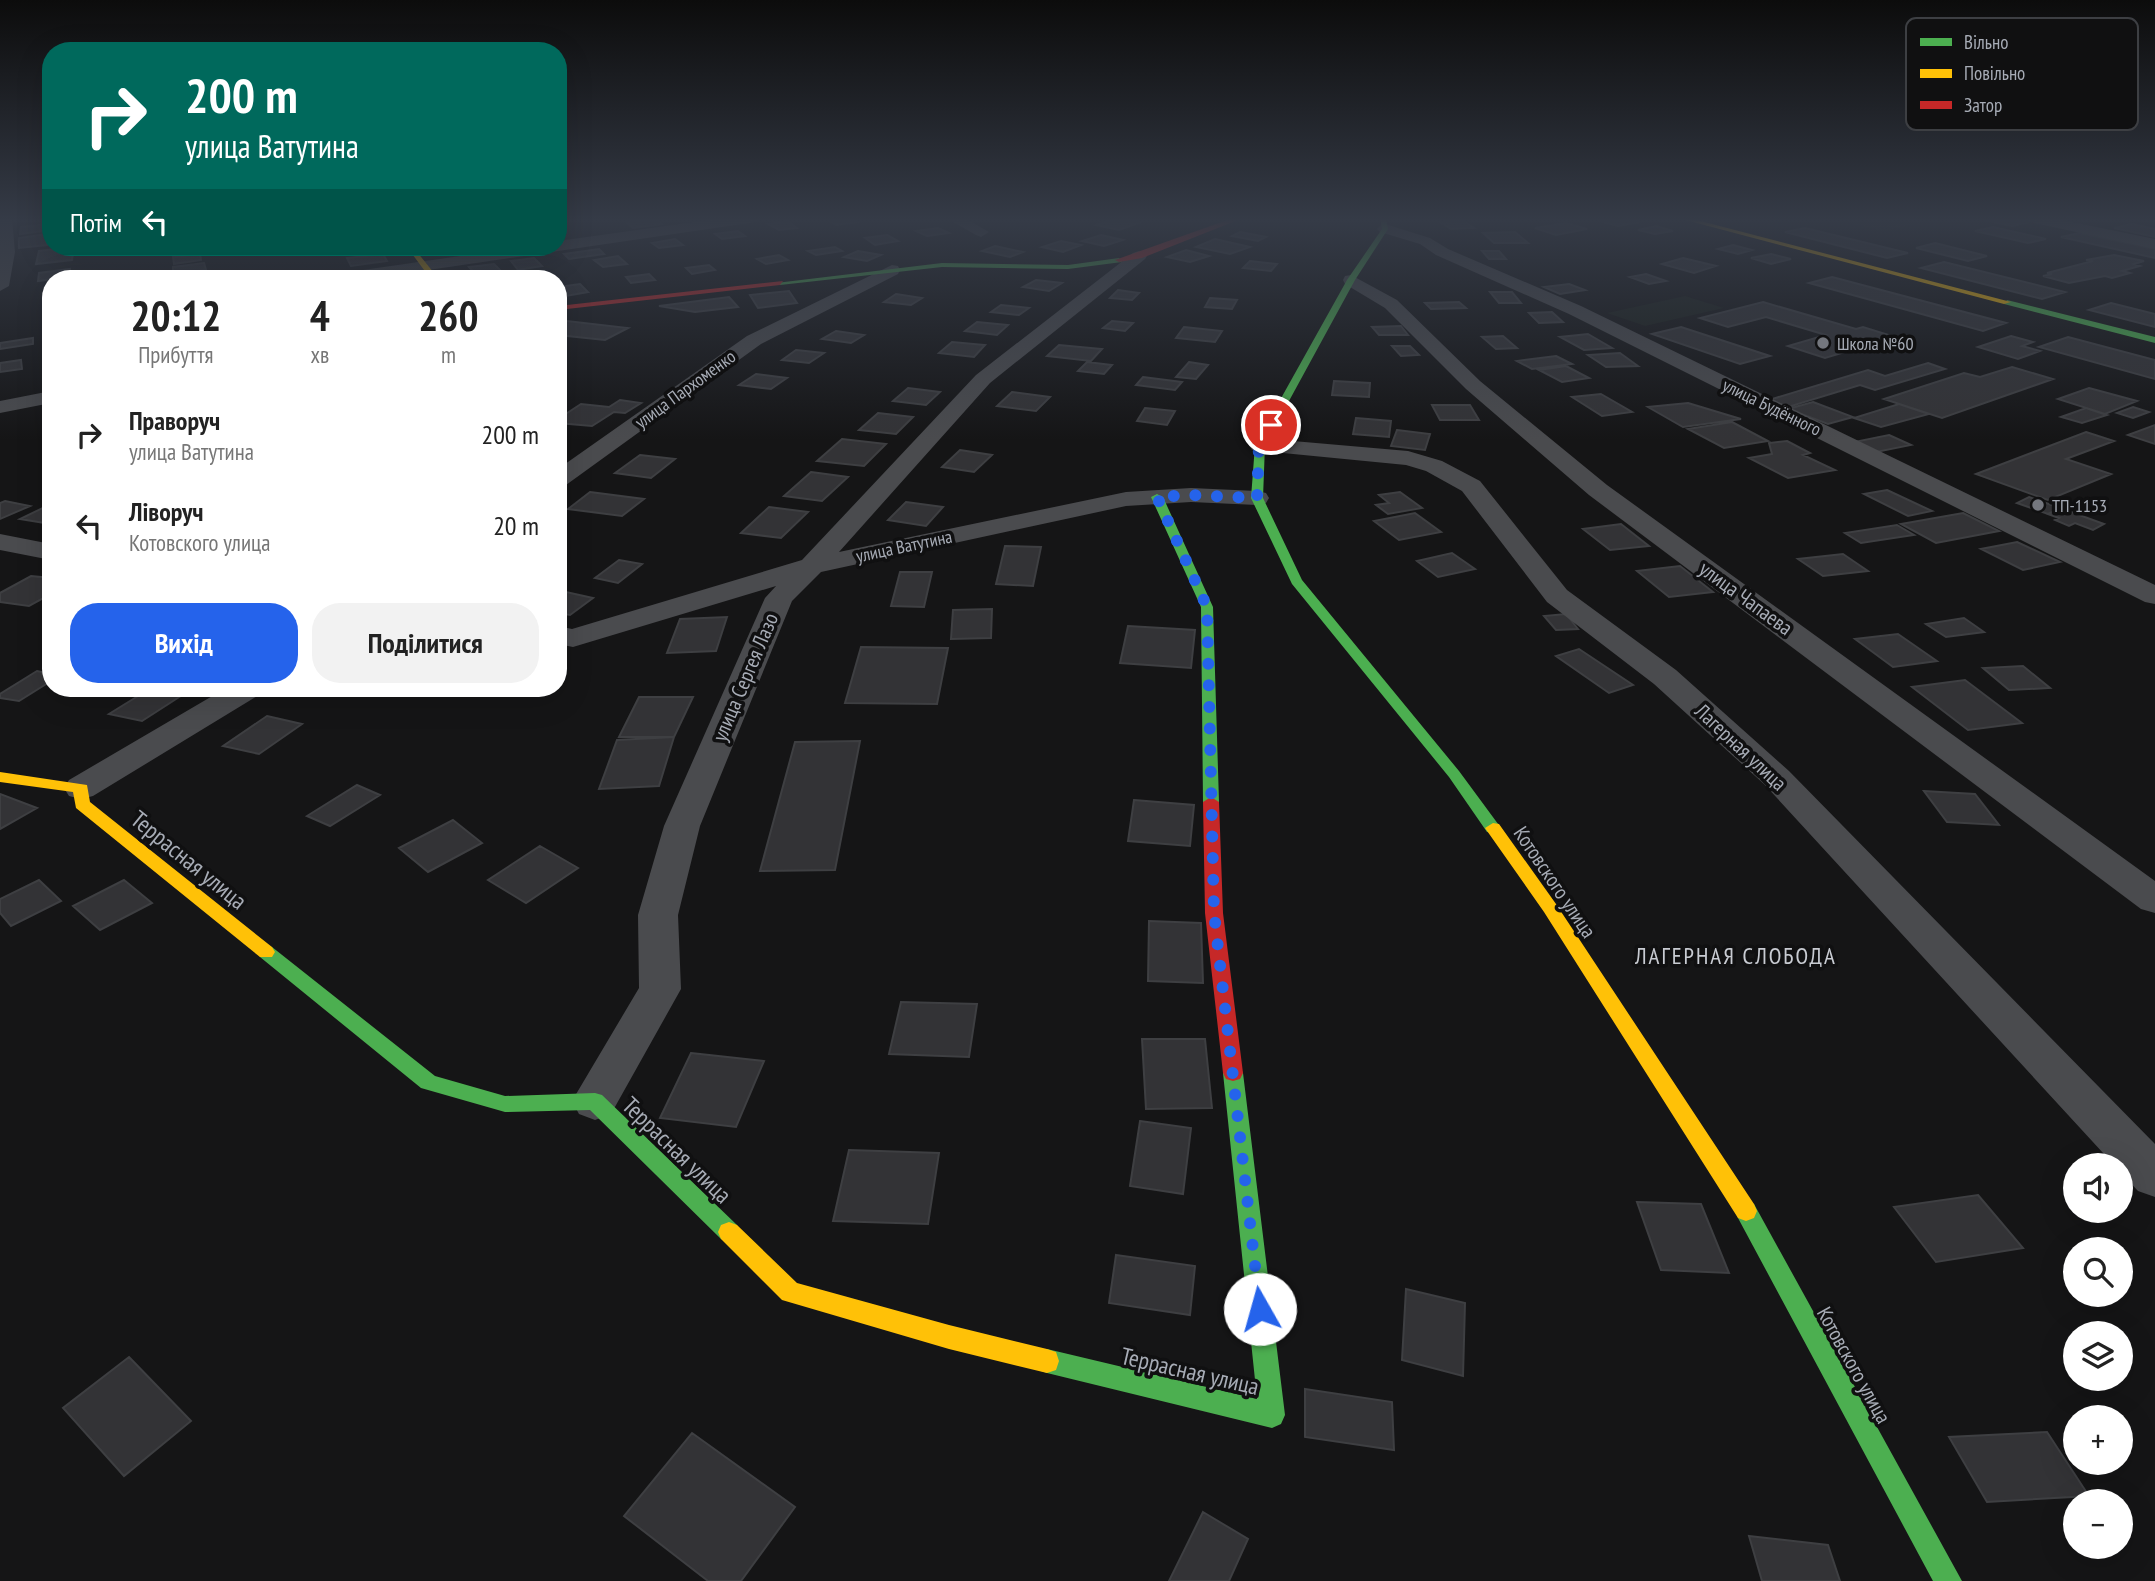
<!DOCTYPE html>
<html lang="uk">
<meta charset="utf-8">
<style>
:root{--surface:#fff;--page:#f2f2f2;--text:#222;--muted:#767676;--accent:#2563eb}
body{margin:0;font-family:"PT Sans Narrow",sans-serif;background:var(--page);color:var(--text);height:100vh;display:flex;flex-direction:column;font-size:26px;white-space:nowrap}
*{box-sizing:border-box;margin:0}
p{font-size:23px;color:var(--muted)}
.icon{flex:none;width:38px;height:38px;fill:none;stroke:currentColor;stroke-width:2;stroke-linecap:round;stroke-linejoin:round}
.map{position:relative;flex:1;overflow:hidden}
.panel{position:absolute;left:42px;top:270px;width:525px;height:427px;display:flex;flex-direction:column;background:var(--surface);border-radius:28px;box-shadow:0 7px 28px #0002}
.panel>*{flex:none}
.guide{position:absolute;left:42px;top:42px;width:525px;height:214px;border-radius:28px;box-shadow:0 7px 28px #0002;background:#00695c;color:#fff;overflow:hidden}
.tools{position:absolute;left:2063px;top:1153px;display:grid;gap:14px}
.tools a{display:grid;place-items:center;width:70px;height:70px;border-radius:50%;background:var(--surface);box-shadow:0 7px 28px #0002;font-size:35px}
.pin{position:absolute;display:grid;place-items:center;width:60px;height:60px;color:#fff;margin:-30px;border:4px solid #fff;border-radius:50%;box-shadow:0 2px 7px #0007}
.me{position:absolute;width:77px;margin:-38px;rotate:353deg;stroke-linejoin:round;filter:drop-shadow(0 0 5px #0008)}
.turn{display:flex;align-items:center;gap:24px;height:147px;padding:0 28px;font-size:32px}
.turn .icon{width:91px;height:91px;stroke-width:2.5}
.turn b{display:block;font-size:49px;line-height:60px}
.then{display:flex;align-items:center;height:66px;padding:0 28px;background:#0003;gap:14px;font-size:26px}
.eta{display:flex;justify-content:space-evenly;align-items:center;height:119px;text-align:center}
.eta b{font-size:42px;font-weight:800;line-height:49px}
.primary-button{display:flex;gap:14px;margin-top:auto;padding:14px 28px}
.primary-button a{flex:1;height:80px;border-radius:28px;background:var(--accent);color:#fff;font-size:28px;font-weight:800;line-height:80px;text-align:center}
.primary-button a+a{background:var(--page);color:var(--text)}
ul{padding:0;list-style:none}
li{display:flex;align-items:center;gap:21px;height:91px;padding:0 28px}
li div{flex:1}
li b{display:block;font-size:26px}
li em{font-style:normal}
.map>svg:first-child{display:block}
</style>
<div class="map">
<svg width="2155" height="1581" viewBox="0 0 2155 1581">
<rect width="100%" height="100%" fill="#151516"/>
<path fill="#1a1f1b" d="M1862,218H1890L1914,224L1884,231L1846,222Z
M1685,296L1724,308L1645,326L1607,313Z"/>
<path fill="#333336" stroke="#3e3f42" stroke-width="2" d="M654,218L662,224L633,228L626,222Z
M825,218H851L858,222L836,225Z
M1117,218H1123L1141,222L1119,230L1096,225Z
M1614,218H1627L1640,222L1618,226L1600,221Z
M1975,218H2011L2029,222L2012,226Z
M1462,220L1474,228L1451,229L1440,222Z
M787,221L797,228L779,230L768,224Z
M1566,223L1587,229L1556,235L1535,228Z
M51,224L50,230L20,234L21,227Z
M2132,224L2155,229V237L2114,228Z
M1656,226L1673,231L1655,234L1638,230Z
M1993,227L2046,239L2028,243L1975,231Z
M938,228L949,233L927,236L916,231Z
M1805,228L1908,253L1887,258L1785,232Z
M738,231L745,236L722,239L715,234Z
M1240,232L1266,237L1258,241L1232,236Z
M1515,232L1528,243H1494L1483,233Z
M2079,233L2155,249V258L2061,237Z
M47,234V245L19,248V238Z
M887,235L898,241L875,245L865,238Z
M1101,235L1123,240L1104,246L1082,241Z
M675,239L683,245L659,248L652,243Z
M1215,239L1250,247L1230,254L1196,247Z
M1061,241L1081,245L1063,252L1042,247Z
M1935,243L1987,256L1968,261L1916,248Z
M1733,245L1752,250L1738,254L1718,249Z
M995,246L1023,252L1010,257L982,251Z
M74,247L72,260L36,264L39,251Z
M338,247H376L377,248L341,253Z
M835,247L842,251L816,255L808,251Z
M599,249L604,254L569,259L564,254Z
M1186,250L1209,256L1190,262L1167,257Z
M858,251L881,255L867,261L844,257Z
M1482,251H1499L1506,259H1489Z
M200,254L201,260L174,264L173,257Z
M383,254L387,261L351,266L347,258Z
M1771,254L1791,259L1771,264L1751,258Z
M779,255L788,260L766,264L757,259Z
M2114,255L2144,261L2134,264L2140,266L2122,271L2130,273L2112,278L2105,276L2069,283L2043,276L2052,274L2047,273L2093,261L2086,260Z
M618,256L627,264L603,267L594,260Z
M534,258L542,266L518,270L511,261Z
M1683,258L1716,266L1694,273L1662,264Z
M1250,261L1277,264L1271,271L1243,268Z
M1944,262L2065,292L2042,299L1921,268Z
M204,263L206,270L173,274V267Z
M494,264L501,271L476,275L469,267Z
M709,265L715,270L692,274L686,268Z
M70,269V277L38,281L39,273Z
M649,274L655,280L631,283L626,277Z
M1646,274L1666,281L1649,284L1630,277Z
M1832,277L2006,323L1983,331L1809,283Z
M1036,280L1062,283L1049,291L1023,287Z
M580,284L588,292L566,296L558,287Z
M1569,284L1585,290L1560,294L1544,287Z
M1118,290L1139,293L1132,300L1110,298Z
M789,291L797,303L758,308L750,295Z
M1490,292H1512L1521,303H1499Z
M896,294L922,298L911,305L884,302Z
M729,297L738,307L695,312L659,306Z
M1210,298L1237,300L1232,309L1205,307Z
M1459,302L1466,308L1431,309L1425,303Z
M1763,302L1856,329L1863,327L1895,337L1825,358L1788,346L1826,335L1766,317L1728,327L1700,318Z
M2111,303L2155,314V327L2089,310Z
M1001,305L1029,308L1019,315L991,312Z
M1552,312L1563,322L1539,323L1529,313Z
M558,320L628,328L605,340L558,335Z
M1112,321L1133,323L1125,331L1103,328Z
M977,322L1008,325L997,335L965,331Z
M1401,326L1408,335H1379L1372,327Z
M1184,327L1222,331L1215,342L1176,338Z
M1681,327L1770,356L1740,364L1652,334Z
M836,331L864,335L851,343L822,339Z
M1588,334L1612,348L1584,350L1560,337Z
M1503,336L1517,348L1496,349L1482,337Z
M2011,336L2033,342L2022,346L2040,351L2018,359L1978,347Z
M2068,337L2155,360V379L2039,347Z
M33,338V344L0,349V343Z
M952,342L985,345L974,357L939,353Z
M1059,345L1102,349L1091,361L1047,356Z
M1392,346H1410L1419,355L1401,356Z
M796,350L824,353L809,363L782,360Z
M1620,353L1638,366L1606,367L1588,355Z
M1556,356L1572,364L1532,369L1517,361Z
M21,360L22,369L0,372V363Z
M1087,362L1112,365L1104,374L1078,371Z
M1189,362L1208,365L1196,379L1176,377Z
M1928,363L1945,369L1875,390L1860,385L1788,407L1769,400L1868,370L1885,376Z
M1566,366L1589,378L1562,382L1539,370Z
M2012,367L2053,379L1942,418L1884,399L1964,373L1980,377Z
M756,374L787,378L771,389L739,385Z
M1143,377L1182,382L1175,390L1136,385Z
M1334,381L1370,383L1369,397L1332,395Z
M908,388L940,392L926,405L893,401Z
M2089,388L2137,401L2105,414L2058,399Z
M1012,392L1050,397L1036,411L997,406Z
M1601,394L1632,412L1602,416L1572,397Z
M620,400L641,403L625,413L614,412L592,426L558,423V419L581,404L609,407Z
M1813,402L1853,417L1828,424L1788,409Z
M1688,403L1741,419L1683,427L1648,407Z
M1899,404L1929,414L1881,427L1854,418Z
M1432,405H1470L1479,420H1440Z
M2133,407L2149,412L2133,418L2117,413Z
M1145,408L1175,411L1167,425L1137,421Z
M2086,408L2107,415L2082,423L2061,417Z
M878,413L913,417L896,434L859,430Z
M1356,418L1391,421L1389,437L1353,434Z
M1732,422L1768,441L1724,448L1688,429Z
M2155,425V444L2128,435Z
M1397,430L1430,434L1425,450L1391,446Z
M2086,432L2114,441L2066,459L2111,474L2048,500L1976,474Z
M1889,435L1911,445L1876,452L1854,442Z
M842,439L886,444L864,466L817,461Z
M1787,441L1810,453L1803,455L1835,470L1788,478L1749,458L1772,454L1769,443Z
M960,450L992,455L974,472L942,467Z
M640,455L675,459L651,478L615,473Z
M811,472L848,477L822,501L784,496Z
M1887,490L1932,511L1908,516L1864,494Z
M590,492L644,499L622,516L568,509Z
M1400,492L1422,508L1388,514L1376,505L1389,503L1379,495Z
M2029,497L2060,508L2048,514L2017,503Z
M5,501L30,506L0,519V503Z
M906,502L943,507L926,526L888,520Z
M51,504V524L20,519Z
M769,507L808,512L781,538L741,533Z
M2060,508L2104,524L2093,530L2075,523L2069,526L2055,520L2059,518L2048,514Z
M1415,513L1441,532L1399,540L1374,521Z
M1963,513L1999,531L1936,543L1901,524Z
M1621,524L1649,546L1610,550L1583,529Z
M1897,525L1914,535L1861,543L1845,533Z
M2017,542L2060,562L2023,570L1981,549Z
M1005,546L1041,547L1033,586L996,584Z
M1452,553L1475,569L1438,577L1417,561Z
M1843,554L1868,571L1823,576L1798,559Z
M619,560L642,564L618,583L595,578Z
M1680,566L1713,592L1669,597L1637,571Z
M900,572H932L924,607L891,606Z
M31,576L51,578V594L29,606L0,602V593Z
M566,592L593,598L570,615L558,613V598Z
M992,609L991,638L951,639L953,610Z
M1566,614L1578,629L1556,630L1544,616Z
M727,617L716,651L667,653L680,619Z
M1964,618L1984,632L1946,637L1926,624Z
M1128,626L1195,630L1191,668L1120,663Z
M1898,634L1937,661L1893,667L1855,639Z
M861,647L948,648L937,704L845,703Z
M1579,649L1633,685L1609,693L1556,656Z
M2023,666L2050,688L2009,690L1983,668Z
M37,671L51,674V681L19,701L0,698V694Z
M1965,680L2022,723L1968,730L1912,687Z
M151,688L187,692L142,721L109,714Z
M639,697H693L674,737H619Z
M267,716L302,724L259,754L223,746Z
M674,737L659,786L599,789L617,740Z
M860,741L835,870L760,871L795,742Z
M357,785L380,795L330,826L307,816Z
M1924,791L1975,794L1999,825L1947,822Z
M0,794L37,808L0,829Z
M1134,800L1194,805L1190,846L1128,841Z
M453,820L482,843L428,872L399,848Z
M540,846L578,868L526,903L488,880Z
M39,880L61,901L11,926L0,913V899Z
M124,880L152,903L100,930L73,906Z
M1149,921L1201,923L1203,983L1148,981Z
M901,1002L977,1004L969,1057L889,1054Z
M1142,1039H1205L1212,1108L1146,1109Z
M691,1053L764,1061L736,1127L660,1118Z
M1140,1121L1191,1128L1183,1194L1130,1186Z
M849,1150L939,1153L928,1224L833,1221Z
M1978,1195L2023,1248L1936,1262L1894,1207Z
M1637,1202L1701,1204L1729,1273L1661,1270Z
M1116,1255L1195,1266L1190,1315L1109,1303Z
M1406,1289L1465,1303L1463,1376L1402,1360Z
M129,1357L191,1421L124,1476L63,1408Z
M1305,1389L1392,1402L1394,1450L1305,1437Z
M2047,1432L2089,1496L1987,1502L1949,1437Z
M692,1433L795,1507L741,1581H708L624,1516Z
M1203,1512L1248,1539L1229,1581H1169Z
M1749,1536L1828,1545L1840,1581H1762Z"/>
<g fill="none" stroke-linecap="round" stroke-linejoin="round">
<path fill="#4a4b4e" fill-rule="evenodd" d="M0,218H12L15,252L9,286L0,291Z
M723,218H763L756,222L374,278H334L342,273L523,247H558V241Z
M946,218H965L989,232L981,237L976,235Z
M2023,218H2052L2155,239V249L2030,222Z
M1385,224L1430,238L1448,249L1581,306L2155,585V604L2145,602L1569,314L1436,255L1420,244L1380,232L1377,229L1380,226Z
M1139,251L1147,256L1145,259L990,383L839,552L1126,492L1191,488L1257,491L1266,493L1269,498L1266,503L1257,505L1191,502L1126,506L821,572L792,601L700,826L678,915L681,989L611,1114L595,1120L579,1114L572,1101L639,988L638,915L664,826L765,598L776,586L573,647L558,644V626L572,629L802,560L976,375L1133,253Z
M892,265L898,266L900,270L898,274L761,344L566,485L558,487V469L747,336Z
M1351,275L1397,300L1480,381L1607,485L2155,881V913L2141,909L1589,495L1466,389L1385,308L1345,284L1343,280L1345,276Z
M51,391V403L0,413V401Z
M1260,438L1408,451L1442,461L1480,481L1567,590L1676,670L1789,771L2155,1144V1197L2138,1191L2121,1173V1166H2115L1765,785L1654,684L1547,602L1462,491L1426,471L1406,465L1252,450L1249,445L1252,440Z
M0,534L51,544V560L0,550Z
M226,688H264L259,695L93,796L81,799L69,796L64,788L69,780Z"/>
<path fill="#4caf50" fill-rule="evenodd" d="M1380,218H1386L1388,229L1355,280L1265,445L1263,498L1302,580L1459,771L1501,828L1493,833L1487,832L1449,777L1292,584L1251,498L1255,445L1347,280L1382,229Z
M1119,258L1122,262L1068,269L942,267L780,285L776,283L942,263L1068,265Z
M2007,300L2155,337V343L2004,304Z
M1157,494L1163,497L1213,607L1219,802L1211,807L1203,802L1201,607L1151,497Z
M266,945L272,947L435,1076L505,1096L595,1093L602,1095L737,1225L740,1232L737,1239L729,1242L721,1239L590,1110L505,1112L421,1088L260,957L257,952L260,947Z
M1233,1065L1240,1067L1243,1073L1285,1415L1281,1424L1272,1428L1047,1373L1038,1370L1035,1361L1038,1352L1047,1349L1257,1399L1223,1073L1226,1067Z
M1746,1201L1754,1204L1962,1581H1933L1738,1218L1735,1211L1738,1204Z"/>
<path fill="#ffc107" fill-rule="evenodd" d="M1678,218H1689L2011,302L2004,304Z
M407,247H413L438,278H430Z
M0,772L87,785L90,802L272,947L275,952L272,957H260L76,808L73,792L0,782Z
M1493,823L1499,824L1556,904L1754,1204L1757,1211L1754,1218L1746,1221L1738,1218L1544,912L1485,828Z
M729,1222L737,1225L797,1283L949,1325L1047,1349L1056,1352L1059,1361L1056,1370L1047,1373L949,1349L782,1300L721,1239L718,1232L721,1225Z"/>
<path fill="#c62828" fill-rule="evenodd" d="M1233,218H1243L1142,258L1119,262L1115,260Z
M783,281L780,285L558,310V306Z
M1211,797L1219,802L1223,913L1243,1073L1240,1079L1233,1081L1226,1079L1223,1073L1205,913L1203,802Z"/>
</g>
<linearGradient id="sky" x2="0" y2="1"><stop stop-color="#0c0c0c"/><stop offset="0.5" stop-color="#353b47"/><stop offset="1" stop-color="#353b47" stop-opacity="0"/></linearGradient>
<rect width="2155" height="440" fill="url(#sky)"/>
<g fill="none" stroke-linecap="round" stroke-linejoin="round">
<path stroke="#2563eb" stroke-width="12" stroke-dasharray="0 21.6" d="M1260,1309L1214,913L1207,607L1157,497L1191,495L1257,498L1259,445L1271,425"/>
</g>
<g fill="#74777e" stroke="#101011" stroke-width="2.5">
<circle cx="1823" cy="343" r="7"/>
<circle cx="2038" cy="505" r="7"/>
</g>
<g text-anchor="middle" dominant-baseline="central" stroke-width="7" stroke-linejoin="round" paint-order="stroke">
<g font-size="18" fill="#a7acb6" stroke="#101011" text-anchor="start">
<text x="1837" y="343">Школа №60</text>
<text x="2052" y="505">ТП-1153</text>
</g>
<g font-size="18" fill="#a7acb6" stroke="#101011">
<text transform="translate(685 389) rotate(-36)">улица Пархоменко</text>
<text transform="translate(1772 407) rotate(26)">улица Будённого</text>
<text transform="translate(904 546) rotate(-12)">улица Ватутина</text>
</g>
<g font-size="21" fill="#a7acb6" stroke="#101011">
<text transform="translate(1746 598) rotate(36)">улица Чапаева</text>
<text transform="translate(745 677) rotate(-67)">улица Сергея Лазо</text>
<text transform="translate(1741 747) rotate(43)">Лагерная улица</text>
<text transform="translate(1555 882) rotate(56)">Котовского улица</text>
<text transform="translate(1854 1365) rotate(61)">Котовского улица</text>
</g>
<g font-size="23" letter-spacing="2" fill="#c8cbd2" stroke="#101011">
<text x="1736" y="955">ЛАГЕРНАЯ СЛОБОДА</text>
</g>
<g font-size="24" fill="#a7acb6" stroke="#101011">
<text transform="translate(189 860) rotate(39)">Террасная улица</text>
<text transform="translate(677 1150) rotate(44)">Террасная улица</text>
<text transform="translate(1190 1371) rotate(13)">Террасная улица</text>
</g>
</g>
<rect x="1906" y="18" width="232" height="112" rx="10" fill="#101011" stroke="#3d3f43" stroke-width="2"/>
<rect x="1920" y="38" width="32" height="8" fill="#4caf50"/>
<rect x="1920" y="69" width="32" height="9" fill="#ffc107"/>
<rect x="1920" y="101" width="32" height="8" fill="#c62828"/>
<g font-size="19" fill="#a7acb6">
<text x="1964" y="49">Вільно</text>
<text x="1964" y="80">Повільно</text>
<text x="1964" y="112">Затор</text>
</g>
</svg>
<div class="tools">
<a><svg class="icon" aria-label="sound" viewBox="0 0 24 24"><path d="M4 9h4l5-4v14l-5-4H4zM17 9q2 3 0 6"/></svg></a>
<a><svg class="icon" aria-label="search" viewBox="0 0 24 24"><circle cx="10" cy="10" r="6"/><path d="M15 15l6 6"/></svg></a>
<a><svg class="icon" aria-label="layers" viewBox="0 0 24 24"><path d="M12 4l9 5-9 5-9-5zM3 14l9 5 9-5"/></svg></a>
<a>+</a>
<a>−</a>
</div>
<div class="pin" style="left:1271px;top:425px;background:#d93025"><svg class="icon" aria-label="arrive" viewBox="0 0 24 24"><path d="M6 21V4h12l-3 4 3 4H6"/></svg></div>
<svg class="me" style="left:1260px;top:1309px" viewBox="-20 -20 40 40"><circle r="19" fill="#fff"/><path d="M0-13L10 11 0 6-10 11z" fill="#2563eb"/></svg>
<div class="guide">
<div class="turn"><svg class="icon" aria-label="right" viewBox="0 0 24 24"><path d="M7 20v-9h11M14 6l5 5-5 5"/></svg><div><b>200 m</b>улица Ватутина</div></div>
<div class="then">Потім<svg class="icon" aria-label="left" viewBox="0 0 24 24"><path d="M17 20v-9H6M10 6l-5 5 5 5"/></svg></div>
</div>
<section class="panel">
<div class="eta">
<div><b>20:12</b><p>Прибуття</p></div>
<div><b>4</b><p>хв</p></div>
<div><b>260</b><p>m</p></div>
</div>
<ul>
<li><svg class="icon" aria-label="right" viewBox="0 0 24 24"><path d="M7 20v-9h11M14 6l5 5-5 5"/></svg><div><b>Праворуч</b><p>улица Ватутина</p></div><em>200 m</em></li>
<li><svg class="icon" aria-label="left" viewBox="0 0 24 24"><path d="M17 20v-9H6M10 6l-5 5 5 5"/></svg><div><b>Ліворуч</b><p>Котовского улица</p></div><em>20 m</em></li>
</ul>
<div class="primary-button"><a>Вихід</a><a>Поділитися</a></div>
</section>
</div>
